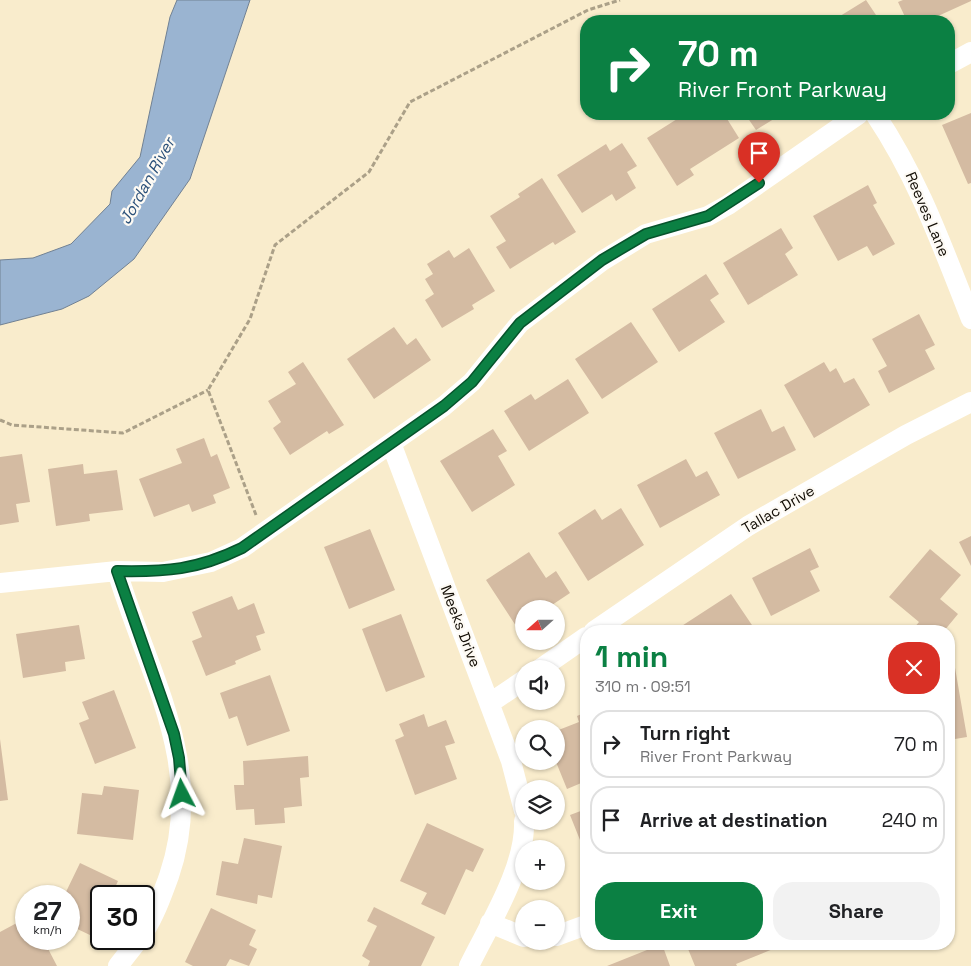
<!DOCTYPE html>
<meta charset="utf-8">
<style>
:root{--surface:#fff;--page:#f2f2f2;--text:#202124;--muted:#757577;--line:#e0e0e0;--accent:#0b8043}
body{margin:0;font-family:"Space Grotesk",sans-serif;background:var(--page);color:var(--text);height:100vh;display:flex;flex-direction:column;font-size:19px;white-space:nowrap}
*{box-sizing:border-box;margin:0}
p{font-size:16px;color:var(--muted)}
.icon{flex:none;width:28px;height:28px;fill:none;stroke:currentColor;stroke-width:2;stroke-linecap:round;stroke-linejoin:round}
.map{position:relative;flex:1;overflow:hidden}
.details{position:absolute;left:580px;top:625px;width:375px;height:325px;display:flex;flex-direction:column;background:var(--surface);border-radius:20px;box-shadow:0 1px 4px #0004}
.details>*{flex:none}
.guide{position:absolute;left:580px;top:15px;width:375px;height:105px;border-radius:20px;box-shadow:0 1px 4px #0004;background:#0b8043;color:#fff;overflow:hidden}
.needle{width:32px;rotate:249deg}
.controls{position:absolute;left:515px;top:600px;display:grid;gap:10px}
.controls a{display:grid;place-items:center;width:50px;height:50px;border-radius:50%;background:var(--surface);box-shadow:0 1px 4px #0004;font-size:25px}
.speed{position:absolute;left:15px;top:885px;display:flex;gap:10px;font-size:25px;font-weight:700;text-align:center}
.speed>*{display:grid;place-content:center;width:65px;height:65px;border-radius:50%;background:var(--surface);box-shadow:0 1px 4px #0004;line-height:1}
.speed small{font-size:12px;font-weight:400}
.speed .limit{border:2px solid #111;border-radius:8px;background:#fff;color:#111}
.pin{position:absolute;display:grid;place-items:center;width:42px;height:42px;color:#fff;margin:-51px -21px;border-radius:50% 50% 50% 0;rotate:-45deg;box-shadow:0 0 5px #0007}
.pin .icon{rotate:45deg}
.me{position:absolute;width:55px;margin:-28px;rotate:356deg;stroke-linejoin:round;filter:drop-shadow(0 0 4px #0008)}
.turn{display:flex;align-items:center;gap:18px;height:105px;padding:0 15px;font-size:22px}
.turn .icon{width:65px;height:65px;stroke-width:2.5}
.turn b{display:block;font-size:35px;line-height:42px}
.round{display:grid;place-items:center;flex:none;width:52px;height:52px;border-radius:20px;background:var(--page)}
.summary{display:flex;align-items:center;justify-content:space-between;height:85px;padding:0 15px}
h1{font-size:30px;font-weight:700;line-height:38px;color:var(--accent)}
.cta{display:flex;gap:10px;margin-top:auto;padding:10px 15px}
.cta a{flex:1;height:58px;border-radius:20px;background:var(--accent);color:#fff;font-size:20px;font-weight:700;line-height:58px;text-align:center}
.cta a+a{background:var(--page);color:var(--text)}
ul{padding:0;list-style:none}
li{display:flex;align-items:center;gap:15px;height:68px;margin:0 10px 8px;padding:0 5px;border:2px solid var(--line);border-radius:20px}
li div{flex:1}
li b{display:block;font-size:19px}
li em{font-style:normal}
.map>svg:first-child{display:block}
</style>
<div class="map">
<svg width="971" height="966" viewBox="0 0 971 966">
<rect width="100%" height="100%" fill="#f9eccc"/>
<path fill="#9ab4d1" stroke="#718193" d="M177,0H250L190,179L134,259L89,296L62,309L0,325V260L33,258L71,244L110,204L112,191L140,157L170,17Z"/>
<path fill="#d4bba2" d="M866,0L880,21H832Z
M903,0H971V1L927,21H907L898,2Z
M971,113V183L968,184L942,125Z
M685,114H724L739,138L690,169L694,175L677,186L647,138Z
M745,114H782L756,130Z
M622,143L637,166L627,172L636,188L616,201L612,194L582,213L557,175L606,144L610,151Z
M542,178L576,232L555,245L553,242L510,269L496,247L506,241L490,216L520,197L518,194Z
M868,185L877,203L873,205L895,244L873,256L867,246L838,261L813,216Z
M781,228L793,248L785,254L798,275L748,305L723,263Z
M469,248L495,291L472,305L474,309L442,328L425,300L434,294L425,279L433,274L427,264L449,250L454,258Z
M706,274L719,294L710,300L725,322L679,352L652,309Z
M919,314L935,345L925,350L935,369L889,393L878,371L887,366L872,339Z
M631,322L658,362L602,399L575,359Z
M394,327L407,345L416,338L431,360L374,399L347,359Z
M303,362L344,425L329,434L327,431L290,455L273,428L281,422L268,401L296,384L288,372Z
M824,362L830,372L836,368L844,383L854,378L870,405L814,438L784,385Z
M568,379L589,413L529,451L504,411L531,394L535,400Z
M761,409L772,432L784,426L796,450L738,479L714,433Z
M493,429L507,451L498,456L515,485L472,512L440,461Z
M204,438L211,457L217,454L230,488L213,495L216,503L192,512L189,504L154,517L139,479L182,463L176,449Z
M22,454L30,502L16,504L19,522L0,525V457Z
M686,459L696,477L707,471L720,495L660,528L637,485Z
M83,464L84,474L117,470L123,510L89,514L90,521L56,526L48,469Z
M621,508L644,545L588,581L558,533L595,509L602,520Z
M370,529L395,590L349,609L324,547Z
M971,536V566L959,542Z
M810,548L819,567L810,571L820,591L771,616L752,578Z
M930,549L961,575L940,599L958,614L944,631H916L913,629L919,622L889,597Z
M529,552L546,578L556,571L570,593L546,609H524V629L520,632L486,580Z
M731,594L756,631H674Z
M232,596L238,610L254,603L265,633L256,636L261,650L235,661L236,664L206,676L192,641L202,637L192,612Z
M401,614L425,677L386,692L362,629Z
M79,625L85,659L65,662L66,671L23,678L16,634Z
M954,662L967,737L949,740V663Z
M270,675L290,731L247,746L237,716L229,719L220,693Z
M114,690L136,748L95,764L79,723L89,719L82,702Z
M586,712V781L567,789L556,762V731L579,722L577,716Z
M424,714L428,727L446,720L455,743L445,746L457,779L415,795L395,740L404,736L399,724Z
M0,739L8,800L0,801Z
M308,756L309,777L300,778L302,806L284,808L285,823L255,825L254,809L236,810L234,785H244L243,761Z
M104,786L139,790L133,840L77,834L82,793L102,795Z
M586,809V855L570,815Z
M427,823L484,849L473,872L466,869L445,915L421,904L427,893L400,881Z
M244,838L282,846L272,898L258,895L257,904L216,895L222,861L238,864Z
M80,863L118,881L111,896H101V916L92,936L69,925V896H64Z
M374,907L435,937L421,966H368L370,961L362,956L377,926L367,921Z
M211,908L256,930L249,945L257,949L249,966L230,959L226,966H193L185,962Z
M26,918V939H43L57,966H0V932Z
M662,944L670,966H607Z
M686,944H770L773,949L736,964L737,966H695Z"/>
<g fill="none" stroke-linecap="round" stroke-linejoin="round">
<path stroke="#aba088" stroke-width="3" stroke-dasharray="5 2.5" stroke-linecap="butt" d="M0,420L12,425L123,433L208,390
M256,515L208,390L250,319L275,245L369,172L410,102L588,10L620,0"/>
<path stroke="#fff" stroke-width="20" d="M949,64L971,52
M875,114C919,180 942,246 971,319
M391,443L511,761L524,811
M117,571C148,675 207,765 169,876C162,895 155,915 144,932
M0,583L117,571L163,572L211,562L242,548L444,406L472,382L520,323L602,261L646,234L708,216L728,205L859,114
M594,631L748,526L906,435L971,402
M540,669L586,637
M490,703L524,680
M490,923L524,937
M556,936L586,925
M118,966L139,939
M469,966C489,925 526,867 524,821"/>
</g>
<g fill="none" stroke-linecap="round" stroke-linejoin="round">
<defs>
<path id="route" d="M182,794L179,758L174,734L117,571C166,572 197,570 242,548L444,406L472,382L520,323L602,260L646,234L708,216L759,183"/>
</defs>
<use href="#route" stroke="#07532c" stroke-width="12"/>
<use href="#route" stroke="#0b8043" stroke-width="9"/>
</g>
<g text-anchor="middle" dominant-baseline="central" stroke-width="4.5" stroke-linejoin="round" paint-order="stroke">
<g font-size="15" fill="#100b03" stroke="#fdfaf4">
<text transform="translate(928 214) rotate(67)">Reeves Lane</text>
<text transform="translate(778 509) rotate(-30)">Tallac Drive</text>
<text transform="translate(461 626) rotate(69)">Meeks Drive</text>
</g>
<g font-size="16" font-style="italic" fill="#2b517a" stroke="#fdfaf4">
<text transform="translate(147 181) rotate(-61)">Jordan River</text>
</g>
</g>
</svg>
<div class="controls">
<a><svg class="needle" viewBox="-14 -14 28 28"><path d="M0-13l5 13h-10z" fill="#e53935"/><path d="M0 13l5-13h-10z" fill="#757577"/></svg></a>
<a><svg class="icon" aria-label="sound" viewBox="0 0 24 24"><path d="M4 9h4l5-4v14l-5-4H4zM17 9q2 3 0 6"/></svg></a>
<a><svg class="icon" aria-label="search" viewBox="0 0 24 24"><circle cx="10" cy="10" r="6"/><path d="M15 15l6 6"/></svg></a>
<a><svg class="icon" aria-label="layers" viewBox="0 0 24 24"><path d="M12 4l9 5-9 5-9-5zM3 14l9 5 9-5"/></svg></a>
<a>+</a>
<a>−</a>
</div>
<div class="speed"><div>27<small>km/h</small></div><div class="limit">30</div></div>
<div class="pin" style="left:759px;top:183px;background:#d93025"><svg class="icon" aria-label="arrive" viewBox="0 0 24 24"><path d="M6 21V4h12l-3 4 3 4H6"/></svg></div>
<svg class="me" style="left:182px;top:794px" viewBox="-20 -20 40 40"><path d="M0-17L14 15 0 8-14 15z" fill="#0b8043" stroke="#fff" stroke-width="4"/></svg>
<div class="guide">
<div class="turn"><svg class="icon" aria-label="right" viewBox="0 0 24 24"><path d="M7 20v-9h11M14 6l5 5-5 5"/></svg><div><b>70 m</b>River Front Parkway</div></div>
</div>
<section class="details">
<div class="summary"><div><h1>1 min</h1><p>310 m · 09:51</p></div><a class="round" style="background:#d93025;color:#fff"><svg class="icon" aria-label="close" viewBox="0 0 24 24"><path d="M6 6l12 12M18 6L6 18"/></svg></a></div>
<ul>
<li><svg class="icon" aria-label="right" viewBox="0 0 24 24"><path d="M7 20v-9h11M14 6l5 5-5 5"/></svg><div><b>Turn right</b><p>River Front Parkway</p></div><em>70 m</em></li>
<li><svg class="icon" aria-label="arrive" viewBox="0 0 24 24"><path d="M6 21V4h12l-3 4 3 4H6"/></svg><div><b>Arrive at destination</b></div><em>240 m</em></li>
</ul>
<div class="cta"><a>Exit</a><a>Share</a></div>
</section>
</div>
